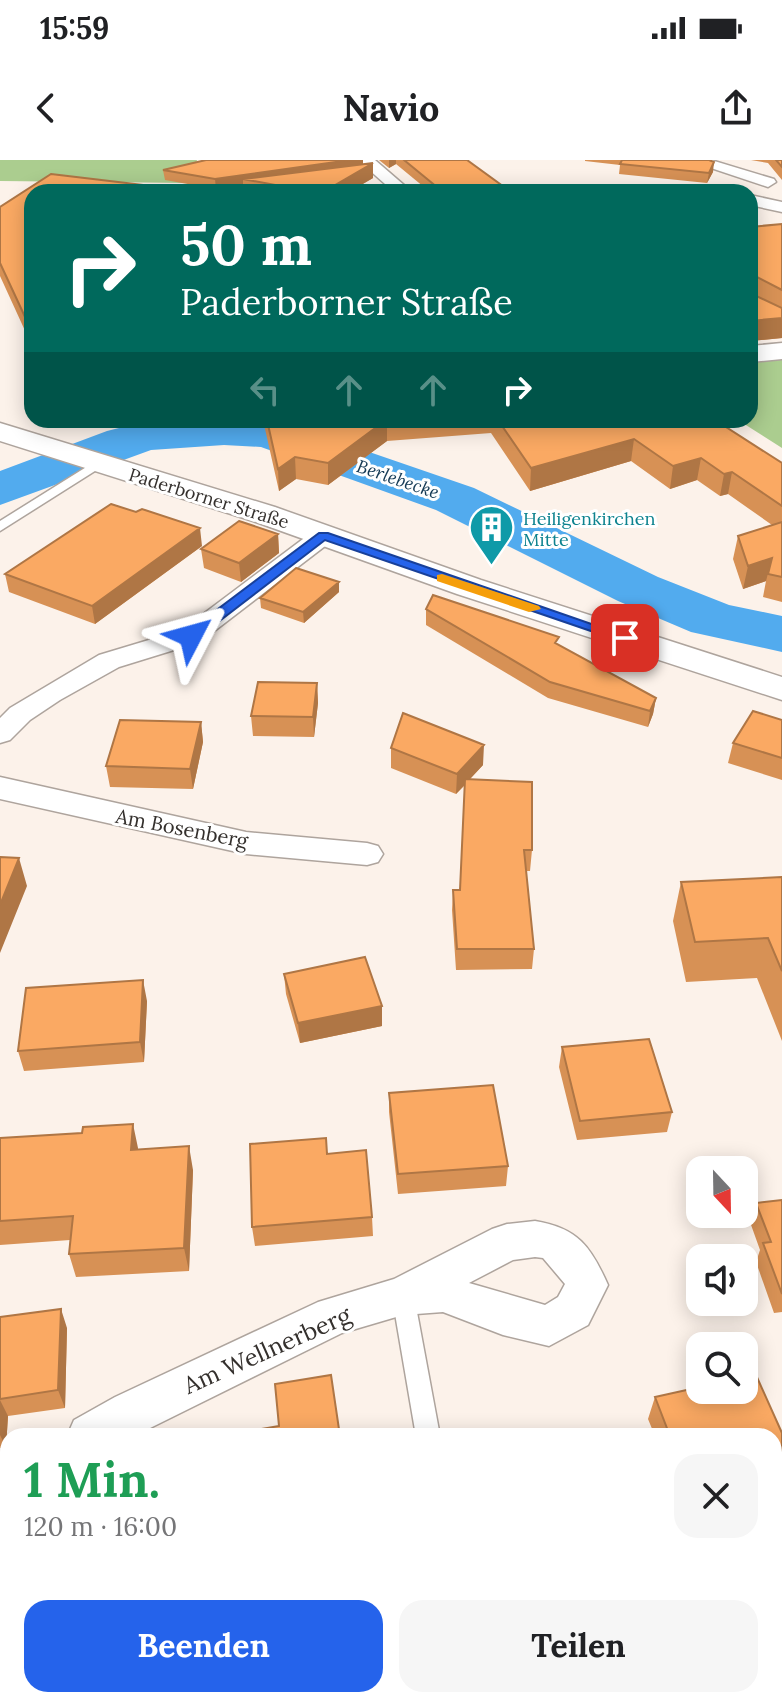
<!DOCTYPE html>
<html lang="de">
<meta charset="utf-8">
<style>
:root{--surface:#fff;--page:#f6f6f6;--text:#202124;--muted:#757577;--accent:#2563eb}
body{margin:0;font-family:Lora,serif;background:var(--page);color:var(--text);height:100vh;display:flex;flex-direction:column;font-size:30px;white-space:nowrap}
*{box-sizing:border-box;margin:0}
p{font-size:26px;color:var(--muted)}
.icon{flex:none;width:44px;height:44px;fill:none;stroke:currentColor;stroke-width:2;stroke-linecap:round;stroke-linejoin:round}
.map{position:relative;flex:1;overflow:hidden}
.details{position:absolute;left:0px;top:1268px;width:782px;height:280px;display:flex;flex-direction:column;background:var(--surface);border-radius:24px 24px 0 0;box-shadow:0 4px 20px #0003}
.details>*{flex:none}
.top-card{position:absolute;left:24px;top:24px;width:734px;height:244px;border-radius:24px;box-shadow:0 4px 20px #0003;background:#00695c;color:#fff;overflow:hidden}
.needle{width:52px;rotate:158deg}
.buttons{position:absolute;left:686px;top:996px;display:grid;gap:16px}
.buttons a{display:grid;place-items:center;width:72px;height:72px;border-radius:16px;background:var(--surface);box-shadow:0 4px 20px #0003;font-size:40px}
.pin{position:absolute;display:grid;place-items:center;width:68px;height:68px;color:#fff;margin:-34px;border-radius:16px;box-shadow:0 4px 12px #0006}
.me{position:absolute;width:88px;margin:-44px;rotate:51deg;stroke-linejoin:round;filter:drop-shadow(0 0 6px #0008)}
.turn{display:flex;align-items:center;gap:28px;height:168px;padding:0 24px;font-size:36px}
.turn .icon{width:104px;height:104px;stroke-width:2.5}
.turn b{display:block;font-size:56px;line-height:68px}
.lanes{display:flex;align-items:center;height:76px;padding:0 24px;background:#0003;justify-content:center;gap:40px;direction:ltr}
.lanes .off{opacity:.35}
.round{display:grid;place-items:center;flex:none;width:84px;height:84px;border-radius:24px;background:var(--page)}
.summary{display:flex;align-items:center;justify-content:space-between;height:136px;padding:0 24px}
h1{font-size:48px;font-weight:700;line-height:60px;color:#1e9e55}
.button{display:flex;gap:16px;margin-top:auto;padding:16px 24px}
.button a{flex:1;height:92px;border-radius:24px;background:var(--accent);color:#fff;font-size:32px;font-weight:700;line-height:92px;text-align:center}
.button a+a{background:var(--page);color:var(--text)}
.status{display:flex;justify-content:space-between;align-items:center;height:56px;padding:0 40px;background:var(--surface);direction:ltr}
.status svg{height:22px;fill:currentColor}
header{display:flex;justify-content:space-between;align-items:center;height:104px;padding:0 24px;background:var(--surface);font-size:36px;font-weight:700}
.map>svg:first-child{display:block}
</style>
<div class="status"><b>15:59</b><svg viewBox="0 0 49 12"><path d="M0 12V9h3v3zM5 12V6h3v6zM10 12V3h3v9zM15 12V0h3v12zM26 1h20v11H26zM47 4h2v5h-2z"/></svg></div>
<header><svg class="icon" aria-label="back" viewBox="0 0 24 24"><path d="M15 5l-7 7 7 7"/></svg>Navio<svg class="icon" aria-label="share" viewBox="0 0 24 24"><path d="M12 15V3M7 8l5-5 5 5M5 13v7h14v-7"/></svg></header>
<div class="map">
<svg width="782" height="1548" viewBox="0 0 782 1548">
<rect width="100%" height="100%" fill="#fcf2ea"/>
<path fill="#abcd8f" d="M0,0H197L190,23L0,21Z
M782,197V288L738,260H750V201Z"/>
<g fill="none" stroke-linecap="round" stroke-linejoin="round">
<path fill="#52abee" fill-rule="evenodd" d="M151,260H275L285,263L474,328L658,417L729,445L782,456V492L691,472L618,441L436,350L261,287L224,285L151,290L0,345V311L107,271Z"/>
<defs>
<path id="service" d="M268,23L271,28L217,32L221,29Z
M96,301L106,304L0,371V361Z
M403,1126L411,1129L414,1136L440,1276H416L392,1136L395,1129Z"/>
<path id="minor" d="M358,0H375L412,32H394Z
M687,0H711L774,19L776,22L768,27Z
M750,35L782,42V52L750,45Z
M324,368L333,370L336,375L333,380L200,482L119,507L60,540L30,560L10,580L0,583V558L10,548L99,495L182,470L315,370Z
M0,617L246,672L367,683L378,686L383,694L378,702L367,705L246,694L0,639Z
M535,1061C578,1068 591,1087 608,1125L588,1165L549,1186L503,1175L443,1152L403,1155L342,1173L134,1276H67L74,1260L115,1237L318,1142L394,1119L492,1069L507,1064ZM535,1097L543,1098L565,1124L558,1137L545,1145L469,1123L513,1100Z
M8,1313V1364L0,1367V1317Z"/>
<path id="secondary" d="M782,183V199L750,202V186Z
M0,263L275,347L481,420L782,517V540L457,434L253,361L0,281Z"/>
</defs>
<use href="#service" stroke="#aea49d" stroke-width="3"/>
<use href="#minor" stroke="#aea49d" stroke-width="3"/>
<use href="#secondary" stroke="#aea49d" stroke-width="3"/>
<use href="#service" fill="#fff" fill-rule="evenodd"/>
<use href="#minor" fill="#fff" fill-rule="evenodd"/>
<use href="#secondary" fill="#fff" fill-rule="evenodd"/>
</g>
<path fill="#d79155" d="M379,0H467L511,32H430L396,4L389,8Z
M585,0H709L713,12L707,23L619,14L620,5L585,1Z
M751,0H782V20L768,3Z
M363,4L373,18L349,32H244L243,26L216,29L165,20L163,10Z
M32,32V186L0,116V47Z
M782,64V178L750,181V67Z
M137,260H172L173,266L138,268Z
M263,260H715L782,303V442L763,437L766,421L743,429L733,399L738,376L772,365L728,334L720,336L697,320L670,329L631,301L530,331L491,273L387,281L328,325L296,319L279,331Z
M278,374L279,393L241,422L204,408L201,389Z
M202,386L95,464L9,432L5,414Z
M339,432L304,463L261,448L260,438Z
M426,449L558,485L656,538L653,554L648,567L548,538L426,465Z
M317,523L318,543L314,577L253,576L251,556Z
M782,560V620L728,603L733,583Z
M201,562L203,582L193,629L110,627L106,606Z
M391,588L483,605L470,619L532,690L530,711H526L534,789L532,809L456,810L452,750L453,730H460L465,625L456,634L391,608Z
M782,717V881L757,818L686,822L673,761L681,722Z
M284,814L382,866L300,883L286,834Z
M147,841L144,902L24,911L18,891Z
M562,887L672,952L667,972L577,980L559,907Z
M389,933L508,1006L506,1026L398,1034L389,952Z
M0,978L138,989L193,1010L189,1111L76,1117L69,1094L70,1080L0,1085Z
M327,994L372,1057L373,1076L255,1086L252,1067Z
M782,1040V1152L774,1153L756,1102L760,1090L750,1062L756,1043Z
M0,1157L67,1168L65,1248L8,1256L6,1287L0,1288Z
M655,1237L782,1273V1347L774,1349V1276H655L648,1259Z
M0,1409L8,1540H119L61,1548H0Z"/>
<path fill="#af7645" d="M350,0H363V8L243,19V26L216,29L215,19Z
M389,0H396V4L389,8Z
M714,2L713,12L707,23L709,13Z
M373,3V18L349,32H323Z
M782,158V178L750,181V161Z
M387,260V281L328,325V303Z
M634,279L631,301L530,331L531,308Z
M295,297L296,319L279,331L278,309Z
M701,298L697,320L670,329L673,306Z
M732,312L728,334L720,336L724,314Z
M200,368L202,386L95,464L92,446Z
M278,374L279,393L241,422L239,403Z
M772,398L766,421L743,429L748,406Z
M339,422V432L304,463L303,452Z
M317,523L318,543L314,577L313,557Z
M656,538L653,554L648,567L650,551Z
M201,562L203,582L193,629L190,609Z
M484,585L483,605L456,634L457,614Z
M19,698L27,726L0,793V745Z
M143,820L147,841L144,902L140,882Z
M382,846V866L300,883L298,863Z
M133,964L138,988L136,1014L131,990Z
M189,986L193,1010L189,1111L184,1088Z
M61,1149L67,1168L65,1248L58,1230Z
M0,1240L8,1256L6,1287L0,1275Z
M782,1330V1347L774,1349V1332Z
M474,1542L473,1548H449Z"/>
<path fill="#faa963" stroke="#af7645" stroke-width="2" d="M206,0H350L215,19L163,10Z
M404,0H467L511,32H443Z
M622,0H709L714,2L709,13L620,4Z
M776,0H782V7Z
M373,3L323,32H313L243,19Z
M51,14L202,32H32V172L0,103V47Z
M782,64V130L751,114L752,134L782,148V158L750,161V67Z
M267,260H386L328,303L295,297L278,309Z
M498,260H715L782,303V346L732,312L724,314L701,298L673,306L634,279L531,308Z
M111,344L136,352L142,349L200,368L92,446L5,414Z
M239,361L278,374L239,403L201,389Z
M782,362V417L768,414L772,398L748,406L738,376Z
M296,408L339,422L303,452L260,438Z
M433,435L559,477L555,483L656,538L650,551L550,522L426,449Z
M258,522L317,523L313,557L251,556Z
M753,551L782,560V598L733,583Z
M403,553L484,585L457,614L391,588Z
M120,560L201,562L190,609L106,606Z
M465,619L532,622V690H524L534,789H457L453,730H460Z
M0,697L19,698L0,745Z
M782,717V811L768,778L695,782L681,722Z
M365,797L382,846L298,863L284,814Z
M143,820L140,882L18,891L26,828Z
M649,879L672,952L580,961L562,887Z
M493,925L508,1006L398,1014L389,933Z
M133,964L131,990L189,986L184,1088L69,1094L73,1056L0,1061V978L82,973L83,967Z
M326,978L327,994L366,990L372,1057L252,1067L250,984Z
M782,1040V1134L763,1083L771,1082L756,1043Z
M61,1149L58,1230L0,1239V1157Z
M331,1215L340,1276H239V1273L279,1266L275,1224Z
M756,1215L782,1273V1330L774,1332V1276H670L655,1237L700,1227V1230H744V1217Z
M8,1408V1540H15L0,1542V1409Z
M244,1540H261L262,1548H212Z
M338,1540H474V1542L449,1548H339Z"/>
<path fill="#2563eb" stroke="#184099" stroke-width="2" d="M319,373H328L632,478L625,483L620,481L325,380L196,479H186V473Z"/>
<path fill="#f59e0b" d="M442,414L539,446L541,449L529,452L437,421V415Z"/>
<defs>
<symbol id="building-pin" viewBox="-11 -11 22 30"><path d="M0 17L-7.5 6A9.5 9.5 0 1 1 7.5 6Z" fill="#0f9aa8" stroke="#fff"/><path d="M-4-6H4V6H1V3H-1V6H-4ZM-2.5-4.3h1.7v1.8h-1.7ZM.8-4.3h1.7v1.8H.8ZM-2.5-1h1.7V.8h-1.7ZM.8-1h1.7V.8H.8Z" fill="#fff"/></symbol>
</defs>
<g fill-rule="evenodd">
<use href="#building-pin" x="466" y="342" width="51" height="69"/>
</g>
<g text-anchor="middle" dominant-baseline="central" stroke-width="6" stroke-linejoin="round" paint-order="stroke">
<g font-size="18" font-style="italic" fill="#153a55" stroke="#fff">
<text transform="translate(398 319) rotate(19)">Berlebecke</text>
</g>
<g font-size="18" fill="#34302d" stroke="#fff">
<text transform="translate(209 338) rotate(17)">Paderborner Straße</text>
</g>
<g font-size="18" fill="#0d838f" stroke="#fff" text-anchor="start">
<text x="523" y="358">Heiligenkirchen<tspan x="523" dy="21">Mitte</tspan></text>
</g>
<g font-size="20" fill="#34302d" stroke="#fff">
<text transform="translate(182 668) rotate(11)">Am Bosenberg</text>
</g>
<g font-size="24" fill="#34302d" stroke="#fff">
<text transform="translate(267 1190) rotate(-24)">Am Wellnerberg</text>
</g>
</g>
</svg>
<div class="buttons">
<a><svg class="needle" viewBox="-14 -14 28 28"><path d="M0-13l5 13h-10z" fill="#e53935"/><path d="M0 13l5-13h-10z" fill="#757577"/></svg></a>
<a><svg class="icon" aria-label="sound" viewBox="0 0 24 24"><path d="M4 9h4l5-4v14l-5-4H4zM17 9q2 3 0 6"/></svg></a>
<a><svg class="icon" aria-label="search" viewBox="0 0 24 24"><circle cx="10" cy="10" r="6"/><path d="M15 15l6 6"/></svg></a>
</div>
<div class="pin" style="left:625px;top:478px;background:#d93025"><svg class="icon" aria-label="arrive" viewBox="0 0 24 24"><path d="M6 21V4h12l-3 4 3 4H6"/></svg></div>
<svg class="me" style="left:191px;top:476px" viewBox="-20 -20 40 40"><path d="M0-17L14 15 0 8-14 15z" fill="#2563eb" stroke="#fff" stroke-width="4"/></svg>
<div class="top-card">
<div class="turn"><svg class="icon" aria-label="right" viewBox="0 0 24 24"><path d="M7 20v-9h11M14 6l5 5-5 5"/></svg><div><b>50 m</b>Paderborner Straße</div></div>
<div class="lanes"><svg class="icon off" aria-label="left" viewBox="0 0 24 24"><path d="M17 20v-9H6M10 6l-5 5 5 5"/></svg><svg class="icon off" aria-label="ahead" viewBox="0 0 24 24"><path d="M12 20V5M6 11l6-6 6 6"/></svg><svg class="icon off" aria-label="ahead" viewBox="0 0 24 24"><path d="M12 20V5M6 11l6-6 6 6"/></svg><svg class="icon" aria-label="right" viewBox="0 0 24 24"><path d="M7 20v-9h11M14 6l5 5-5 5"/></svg></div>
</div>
<section class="details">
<div class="summary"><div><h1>1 Min.</h1><p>120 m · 16:00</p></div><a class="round"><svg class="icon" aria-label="close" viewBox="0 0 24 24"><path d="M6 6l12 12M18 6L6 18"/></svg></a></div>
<div class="button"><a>Beenden</a><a>Teilen</a></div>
</section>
</div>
